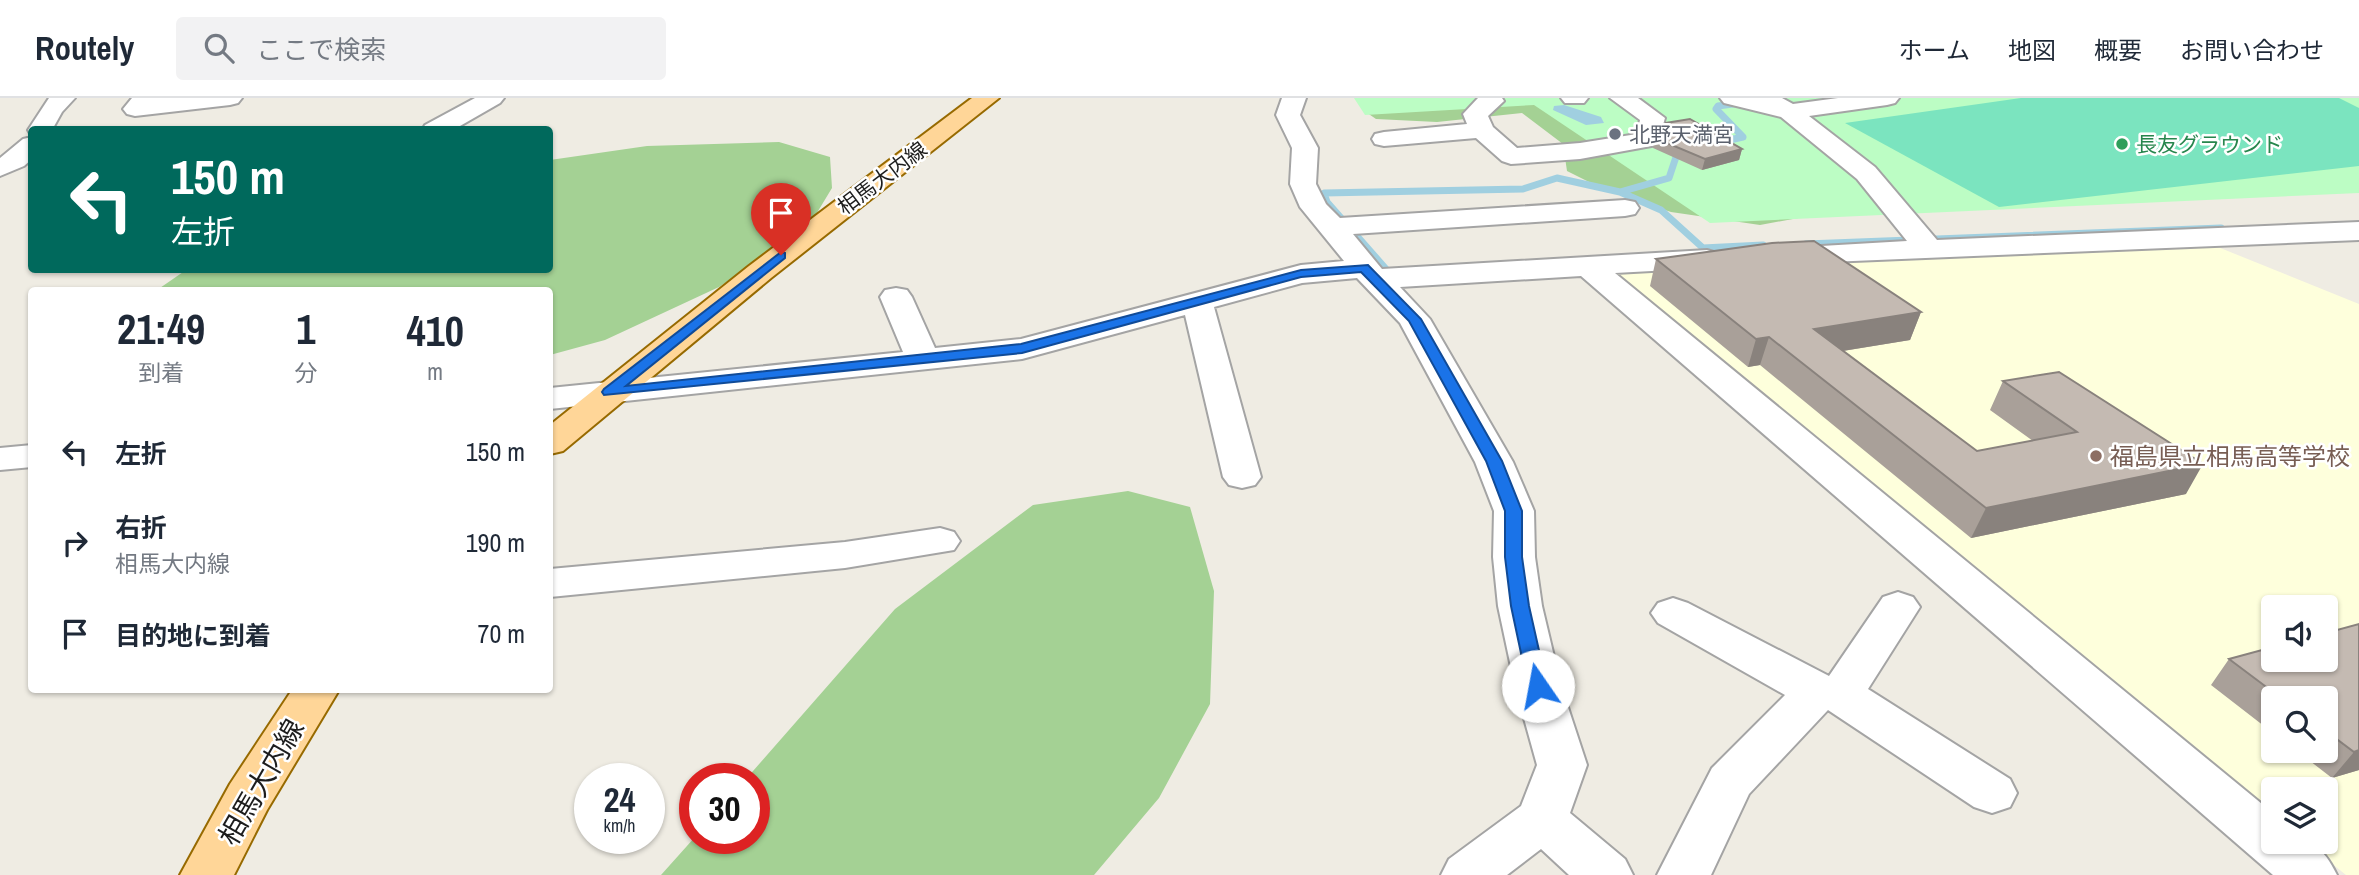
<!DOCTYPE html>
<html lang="ja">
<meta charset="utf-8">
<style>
:root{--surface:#fff;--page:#f2f2f3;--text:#1f2937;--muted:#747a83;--line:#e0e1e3}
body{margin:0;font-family:"Archivo Narrow","Noto Sans JP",sans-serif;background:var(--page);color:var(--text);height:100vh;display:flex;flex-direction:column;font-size:26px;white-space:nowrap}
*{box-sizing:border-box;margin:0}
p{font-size:23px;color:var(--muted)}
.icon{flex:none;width:38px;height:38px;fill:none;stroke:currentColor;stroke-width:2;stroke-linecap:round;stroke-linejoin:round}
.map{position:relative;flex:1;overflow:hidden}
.drawer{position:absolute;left:28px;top:189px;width:525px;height:406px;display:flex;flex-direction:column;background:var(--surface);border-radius:7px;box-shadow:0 2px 5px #0004}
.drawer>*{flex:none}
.hud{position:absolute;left:28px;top:28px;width:525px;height:147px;border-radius:7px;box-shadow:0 2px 5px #0004;background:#00695c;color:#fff;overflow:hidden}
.controls{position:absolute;left:2261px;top:497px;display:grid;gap:14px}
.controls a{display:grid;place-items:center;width:77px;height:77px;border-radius:7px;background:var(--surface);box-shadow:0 2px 5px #0004;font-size:35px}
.speed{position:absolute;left:574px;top:665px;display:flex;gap:14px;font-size:35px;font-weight:700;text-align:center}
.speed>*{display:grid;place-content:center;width:91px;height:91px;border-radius:50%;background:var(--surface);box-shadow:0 2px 5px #0004;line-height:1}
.speed small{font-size:18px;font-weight:400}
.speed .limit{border:10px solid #d22;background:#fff;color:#111}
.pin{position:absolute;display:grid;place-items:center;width:60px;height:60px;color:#fff;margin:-72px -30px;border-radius:50% 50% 50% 0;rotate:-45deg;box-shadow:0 0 7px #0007}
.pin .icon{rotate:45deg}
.me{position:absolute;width:77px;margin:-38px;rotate:348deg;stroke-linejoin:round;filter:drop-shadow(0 0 5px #0008)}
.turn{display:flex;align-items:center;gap:24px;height:147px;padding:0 28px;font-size:32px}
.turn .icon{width:91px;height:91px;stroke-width:2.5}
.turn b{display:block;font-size:49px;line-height:60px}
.eta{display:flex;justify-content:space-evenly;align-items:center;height:119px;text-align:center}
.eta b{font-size:42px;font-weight:700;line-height:49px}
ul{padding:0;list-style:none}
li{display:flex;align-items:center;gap:21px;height:91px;padding:0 28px}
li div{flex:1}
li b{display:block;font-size:26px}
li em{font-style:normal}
header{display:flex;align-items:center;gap:42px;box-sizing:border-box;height:98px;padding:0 35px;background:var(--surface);border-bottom:2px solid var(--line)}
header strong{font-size:33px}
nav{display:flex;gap:38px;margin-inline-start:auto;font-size:24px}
.search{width:490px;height:63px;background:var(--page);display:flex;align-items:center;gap:18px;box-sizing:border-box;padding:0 24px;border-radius:7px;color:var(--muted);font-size:26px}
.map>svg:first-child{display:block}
</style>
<header>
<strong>Routely</strong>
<div class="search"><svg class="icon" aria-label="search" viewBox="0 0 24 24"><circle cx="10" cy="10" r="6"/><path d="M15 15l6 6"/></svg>ここで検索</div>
<nav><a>ホーム</a><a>地図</a><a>概要</a><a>お問い合わせ</a></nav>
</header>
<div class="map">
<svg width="2359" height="777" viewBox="0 0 2359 777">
<rect width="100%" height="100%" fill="#efece3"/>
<path fill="#feffdc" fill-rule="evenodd" d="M2208,145L2359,206V777H2346L2305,744H2326V691H2273V718L1608,174ZM2273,509H2326V562H2273ZM2273,600H2326V653H2273Z"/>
<path fill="#a4d194" d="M1552,0L1820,116L1760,127L1671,114L1605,92L1567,73L1563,46L1522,15L1437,24L1376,21L1363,12Z
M779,44L830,59L832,90L809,128L719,189L605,242L550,257V192H157L186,172H550V62L647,48Z
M1128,393L1190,409L1214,493L1210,606L1159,700L1094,777H661L695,739L754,740V681H746L895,511L1033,407Z"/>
<path fill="#bcfdc4" d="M1354,0H2359V95L1710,125L1534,7L1365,17Z"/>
<path fill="#7be4bf" d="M2021,0H2339L2359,10V68L1999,109L1845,25Z"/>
<path fill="#a0cfe0" d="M1564,7L1601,19L1604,25L1586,27L1553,12L1554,8Z"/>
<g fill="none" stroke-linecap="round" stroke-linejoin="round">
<path stroke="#a0cfe0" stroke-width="7" d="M1716,45L1743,39L1716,11L1718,8L1740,5
M1620,94L1669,80L1676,59L1684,53
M1806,146L2221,130
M1386,171L1327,104L1324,95L1523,91L1557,80L1620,94L1661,112L1703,150L1763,147"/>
<defs>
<path id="minor" d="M49,0H75L62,14L52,32H32L31,37L28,32Z
M132,0H242L238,5L230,7L135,18L127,16L123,11Z
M475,0H504L500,5L453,32H422L425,27Z
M1282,0H1306L1300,17L1318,50L1316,86L1326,106L1340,120L1625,102L1635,104L1639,110L1635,116L1625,118L1353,136L1382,171L1707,152L1717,155L1722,161L1717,167L1707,170L1615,175L2273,715V744C2309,744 2320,742 2337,777H2273L1581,178L1400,189L1430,221L1513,364L1534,413L1535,459L1542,508L1561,588L1587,667L1570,715L1625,761L1633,777H1569L1541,751L1507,777H1441L1449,761L1521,708L1537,667L1515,588L1498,508L1493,459L1494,413L1475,364L1400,225L1357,180L1302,185L1214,209L1261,379L1255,387L1242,390L1229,387L1223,379L1185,217L1022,261L550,311V290L903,254L880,199L885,192L896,190L907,192L912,199L935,250L1021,241L1301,167L1344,163L1300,109L1290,86L1292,50L1276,17Z
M1478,0H1502L1504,3L1488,18L1493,29L1517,50L1580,45L1637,36L1640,22L1610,0H1638L1665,20L1657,47L1580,61L1511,66L1502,63L1476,40L1384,48L1375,46L1372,41L1375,36L1384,34L1467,26L1463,16Z
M1561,0H1588L1584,5H1565Z
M1720,0H1782L1793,6L1838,0H1899L1895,5L1887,7L1809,18L1875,69L1937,142L2359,124V142L1781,166L1771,163L1766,157L1771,151L1907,143L1857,81L1781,19L1724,5Z
M32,39V61L24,68L0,78V60L23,41Z
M32,347V369L0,372V350Z
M940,430L954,434L960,443L954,452L845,470L550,499V471L845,444Z
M1898,494L1913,499L1920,509L1868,591L2010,681L2017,695L2010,709L1992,715L1974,709L1828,612L1749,696L1711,777H1657L1712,670L1785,597L1658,525L1651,515L1658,505L1673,500L1688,505L1829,578L1883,499Z"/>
<path id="major" d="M972,0H999L771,180L563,353L550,356V327L749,168Z
M292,592H339L267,712L234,777H180L230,686Z"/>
</defs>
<use href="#minor" stroke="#a4a4a4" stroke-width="4"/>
<use href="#major" stroke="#976a00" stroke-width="4"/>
<use href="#minor" fill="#fff" fill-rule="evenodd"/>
<use href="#major" fill="#ffd698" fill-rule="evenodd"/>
</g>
<path fill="#a9a099" d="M1655,40L1742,51L1739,62L1702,72L1653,50Z
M1656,161L1921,214L1910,242L1843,253L1977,353L2033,343L1990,312L2003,283L2186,396L1971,440L1760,267L1748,269L1650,188Z
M2359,526V672L2332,680L2297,653H2326V600H2273V635L2211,587L2229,561Z"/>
<path fill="#89827d" d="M1742,51L1739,62L1702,72L1705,61Z
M1921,214L1910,242L1805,259L1814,231Z
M1769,239L1760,267L1748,269L1756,241Z
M2203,366L2186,396L1971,440L1986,410Z
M2359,652V672L2332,680L2354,654Z"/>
<path fill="#c4bab2" stroke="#89827d" stroke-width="2" d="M1690,21L1742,51L1705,61L1655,40L1662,37L1666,25Z
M1814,143L1921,214L1814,231L1977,353L2077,334L2003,283L2059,274L2203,366L1986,410L1769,239L1756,241L1656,161L1772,145Z
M2359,526V652L2354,654L2326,633V600H2281L2229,561L2273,549V562H2326V535Z"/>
<path fill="#1a73e8" stroke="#114b97" stroke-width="2" d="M781,154L785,155V160L626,288L1021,246L1301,172L1368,167L1421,221L1502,363L1522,413V459L1529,508L1547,588L1544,593H1531L1528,588L1511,508L1505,459V413L1486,363L1409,223L1361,174L1301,179L1022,255L604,297L602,294L604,291Z"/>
<circle fill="#6b7280" stroke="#fff" stroke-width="2.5" cx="1615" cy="36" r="7"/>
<circle fill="#2e9e5b" stroke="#fff" stroke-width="2.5" cx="2122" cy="46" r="7"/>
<circle fill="#8d6e63" stroke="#fff" stroke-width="2.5" cx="2096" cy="358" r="7"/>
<g text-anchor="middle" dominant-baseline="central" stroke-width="5" stroke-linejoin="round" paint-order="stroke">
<g font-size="21" fill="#5b616d" stroke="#fff" text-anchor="start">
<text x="1629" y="36">北野天満宮</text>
</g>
<g font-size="21" fill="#27864d" stroke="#fff" text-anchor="start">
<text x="2136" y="46">長友グラウンド</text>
</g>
<g font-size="21" fill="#1d1d1d" stroke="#fff">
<text transform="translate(882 80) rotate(-37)">相馬大内線</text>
</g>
<g font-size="24" fill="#785e54" stroke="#fff" text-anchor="start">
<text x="2110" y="358">福島県立相馬高等学校</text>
</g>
<g font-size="28" fill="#1d1d1d" stroke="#fff">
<text transform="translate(261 684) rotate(-60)">相馬大内線</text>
</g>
</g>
</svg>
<div class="controls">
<a><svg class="icon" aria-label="sound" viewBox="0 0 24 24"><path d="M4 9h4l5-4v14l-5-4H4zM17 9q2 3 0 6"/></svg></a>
<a><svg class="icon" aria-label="search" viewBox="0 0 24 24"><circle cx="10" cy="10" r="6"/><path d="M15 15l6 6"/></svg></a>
<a><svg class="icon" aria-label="layers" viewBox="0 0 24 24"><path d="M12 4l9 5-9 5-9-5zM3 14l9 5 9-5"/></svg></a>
</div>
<div class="speed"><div>24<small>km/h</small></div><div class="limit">30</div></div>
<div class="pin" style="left:781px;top:157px;background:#d93025"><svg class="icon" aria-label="arrive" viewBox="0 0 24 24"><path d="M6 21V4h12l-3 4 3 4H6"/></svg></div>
<svg class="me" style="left:1538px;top:588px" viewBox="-20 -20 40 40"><circle r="19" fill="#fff"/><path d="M0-13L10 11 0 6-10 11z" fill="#1a73e8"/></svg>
<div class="hud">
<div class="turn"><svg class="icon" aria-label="left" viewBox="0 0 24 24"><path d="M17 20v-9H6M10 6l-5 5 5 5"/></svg><div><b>150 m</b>左折</div></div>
</div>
<section class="drawer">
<div class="eta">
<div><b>21:49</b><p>到着</p></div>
<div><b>1</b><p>分</p></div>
<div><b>410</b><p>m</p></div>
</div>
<ul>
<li><svg class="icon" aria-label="left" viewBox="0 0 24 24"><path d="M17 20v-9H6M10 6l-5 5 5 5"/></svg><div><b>左折</b></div><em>150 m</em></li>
<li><svg class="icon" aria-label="right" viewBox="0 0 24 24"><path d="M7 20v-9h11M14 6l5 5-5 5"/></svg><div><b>右折</b><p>相馬大内線</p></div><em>190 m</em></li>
<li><svg class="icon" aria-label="arrive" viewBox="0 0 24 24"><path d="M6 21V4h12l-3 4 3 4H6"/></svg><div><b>目的地に到着</b></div><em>70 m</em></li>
</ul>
</section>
</div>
